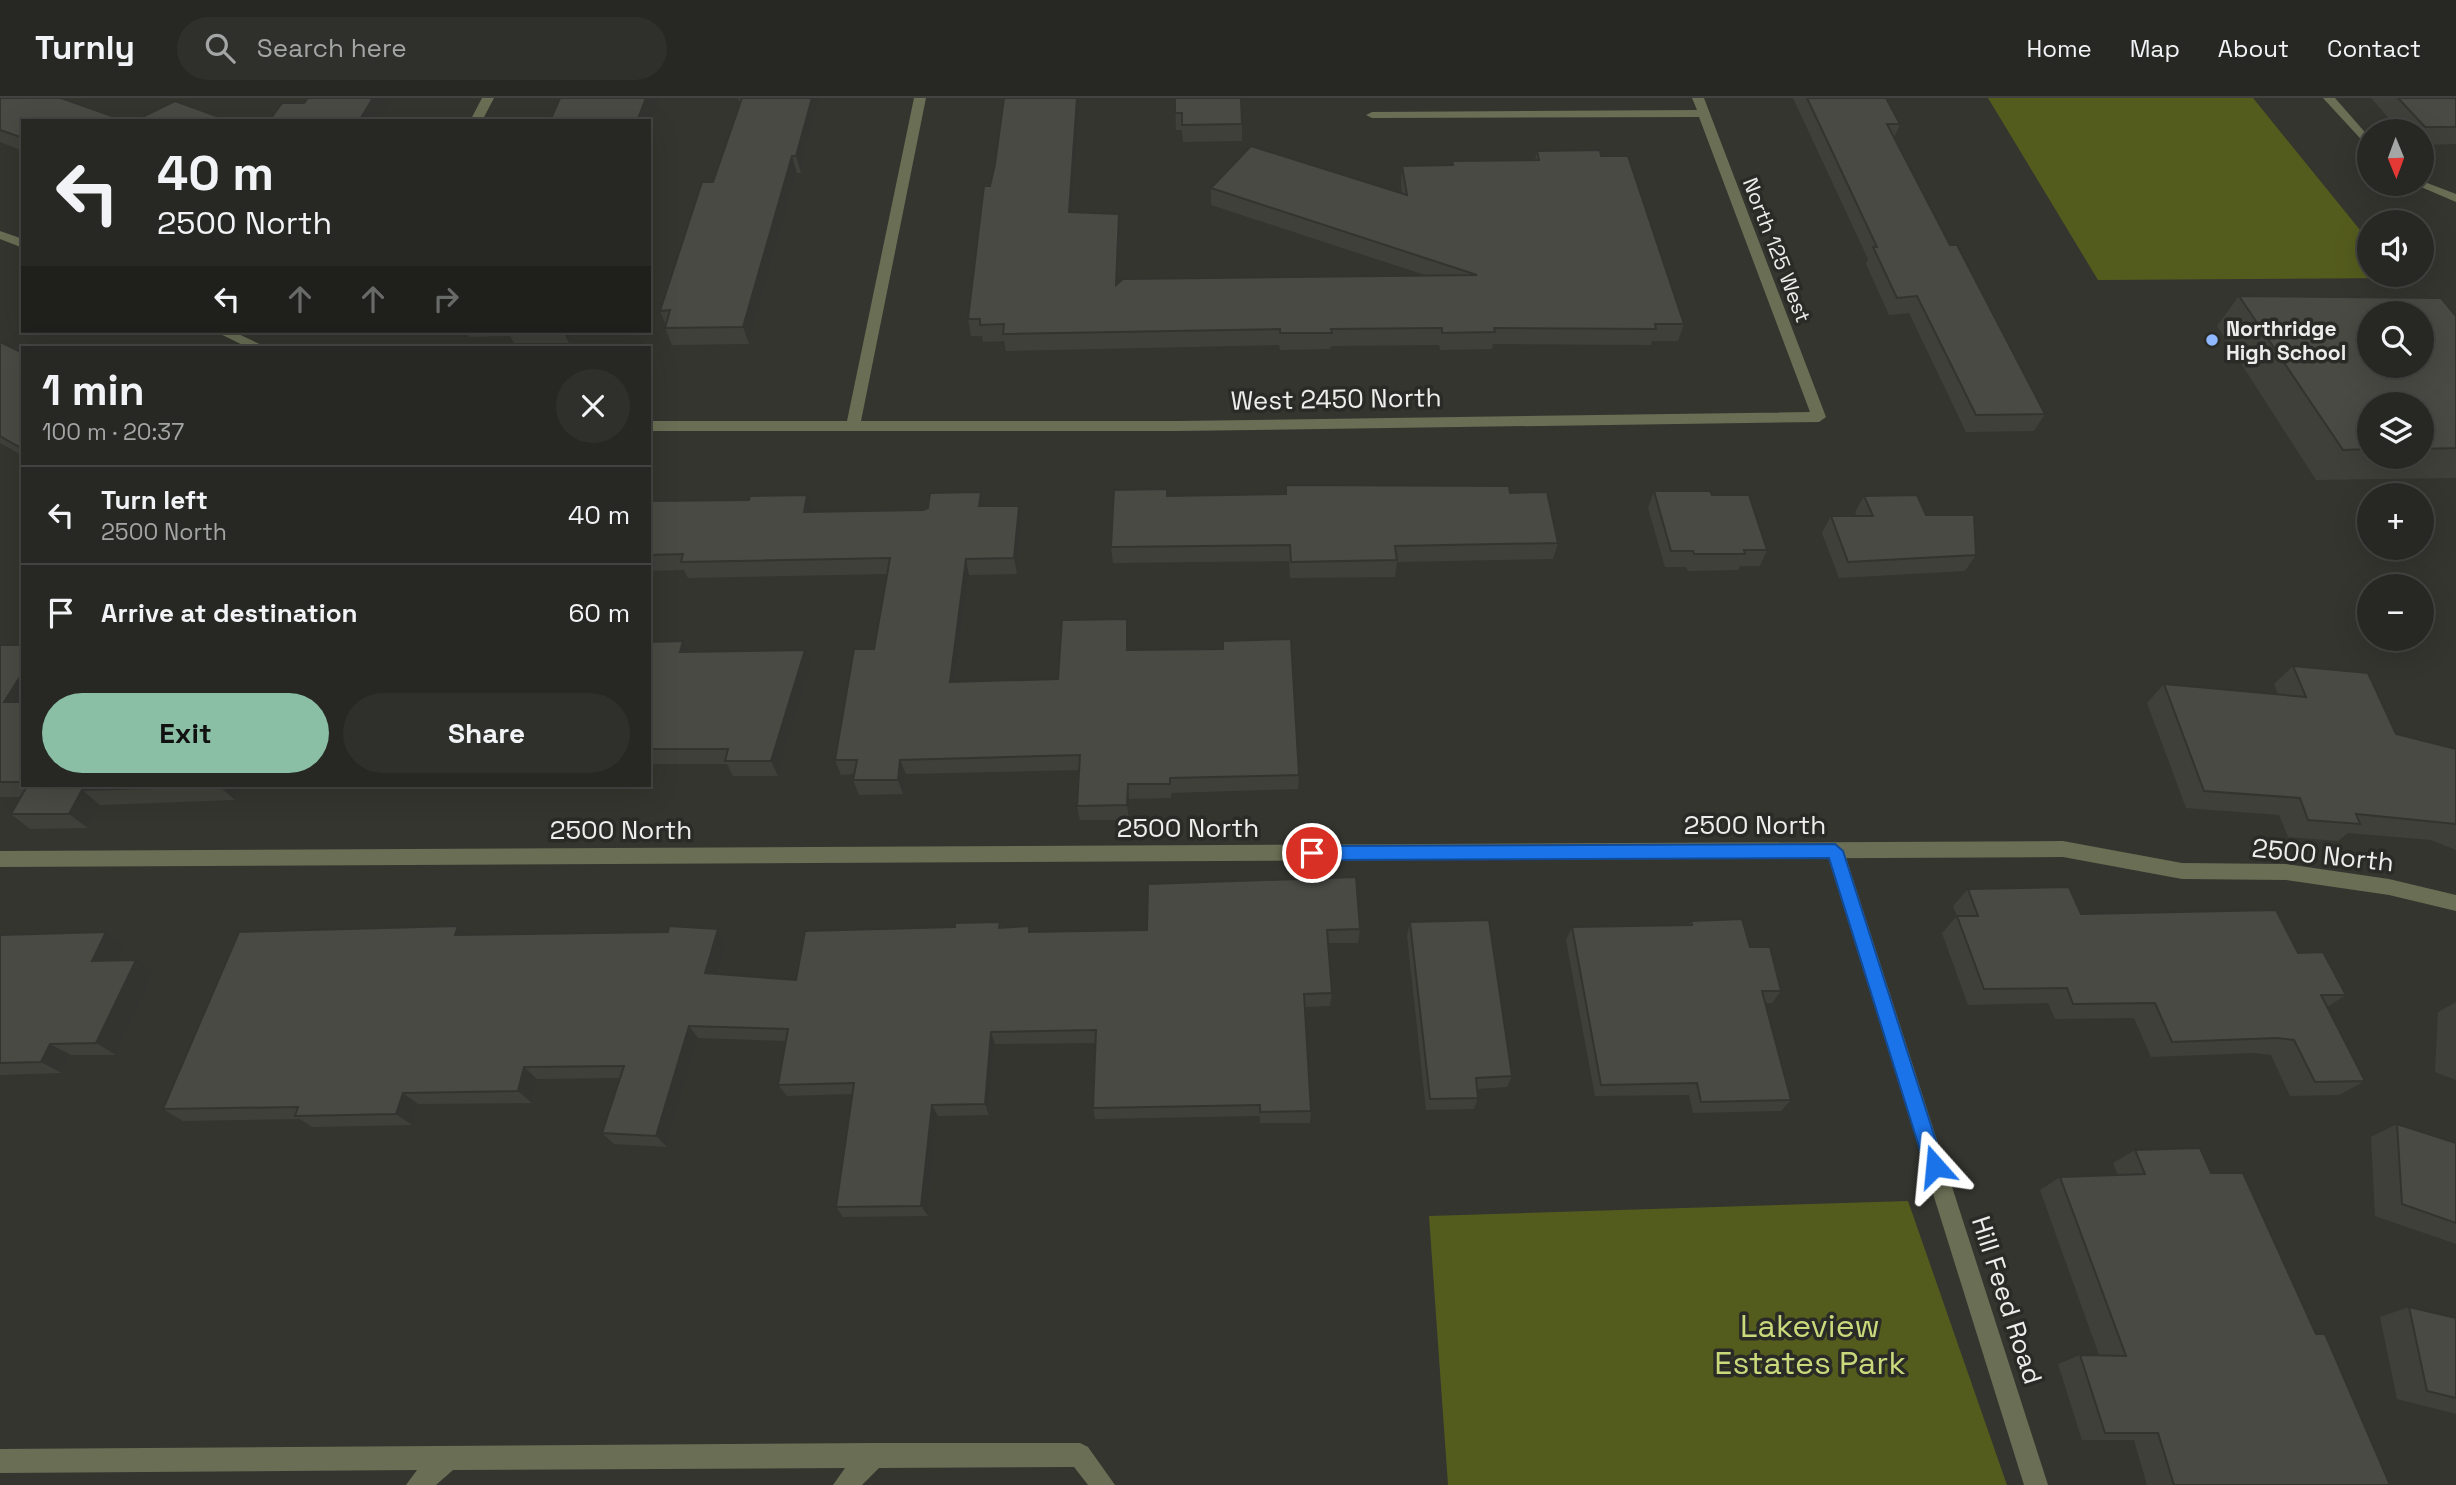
<!DOCTYPE html>
<meta charset="utf-8">
<style>
:root{--surface:#272823;--page:#2f302b;--text:#f1f3f6;--muted:#a4a6a6;--line:#434441;--accent:#8abfa5}
body{margin:0;font-family:"Space Grotesk",sans-serif;background:var(--page);color:var(--text);height:100vh;display:flex;flex-direction:column;font-size:26px;white-space:nowrap}
*{box-sizing:border-box;margin:0}
p{font-size:23px;color:var(--muted)}
.icon{flex:none;width:38px;height:38px;fill:none;stroke:currentColor;stroke-width:2;stroke-linecap:round;stroke-linejoin:round}
.map{position:relative;flex:1;overflow:hidden}
.sheet{position:absolute;left:21px;top:248px;width:630px;height:441px;display:flex;flex-direction:column;background:var(--surface);border-radius:0px;box-shadow:0 7px 28px #0002,0 0 0 2px var(--line)}
.sheet>*{flex:none}
.guide{position:absolute;left:21px;top:21px;width:630px;height:214px;border-radius:0px;box-shadow:0 7px 28px #0002,0 0 0 2px var(--line);background:#272823;color:var(--text);overflow:hidden}
.needle{width:46px;rotate:179deg}
.tools{position:absolute;left:2357px;top:21px;display:grid;gap:14px}
.tools a{display:grid;place-items:center;width:77px;height:77px;border-radius:50%;background:var(--surface);box-shadow:0 7px 28px #0002,0 0 0 2px var(--line);font-size:35px}
.pin{position:absolute;display:grid;place-items:center;width:60px;height:60px;color:#fff;margin:-30px;border:4px solid #fff;border-radius:50%;box-shadow:0 2px 7px #0007}
.me{position:absolute;width:77px;margin:-38px;rotate:342deg;stroke-linejoin:round;filter:drop-shadow(0 0 5px #0008)}
.turn{display:flex;align-items:center;gap:24px;height:147px;padding:0 21px;font-size:32px}
.turn .icon{width:91px;height:91px;stroke-width:2.5}
.turn b{display:block;font-size:49px;line-height:60px}
.lanes{display:flex;align-items:center;height:66px;padding:0 21px;background:#0003;justify-content:center;gap:35px;direction:ltr}
.lanes .off{opacity:.35}
.round{display:grid;place-items:center;flex:none;width:74px;height:74px;border-radius:37px;background:var(--page)}
.headline{display:flex;align-items:center;justify-content:space-between;height:119px;padding:0 21px}
h1{font-size:42px;font-weight:700;line-height:52px}
.primary-button{display:flex;gap:14px;margin-top:auto;padding:14px 21px}
.primary-button a{flex:1;height:80px;border-radius:42px;background:var(--accent);color:#111;font-size:28px;font-weight:700;line-height:80px;text-align:center}
.primary-button a+a{background:var(--page);color:var(--text)}
ul{padding:0;list-style:none}
li{display:flex;align-items:center;gap:21px;height:98px;padding:0 21px;border-top:2px solid var(--line)}
li div{flex:1}
li b{display:block;font-size:26px}
li em{font-style:normal}
header{display:flex;align-items:center;gap:42px;box-sizing:border-box;height:98px;padding:0 35px;background:var(--surface);border-bottom:2px solid var(--line)}
header strong{font-size:33px}
nav{display:flex;gap:38px;margin-inline-start:auto;font-size:24px}
.search{width:490px;height:63px;background:var(--page);display:flex;align-items:center;gap:18px;box-sizing:border-box;padding:0 24px;border-radius:38px;color:var(--muted);font-size:26px}
.map>svg:first-child{display:block}
</style>
<header>
<strong>Turnly</strong>
<div class="search"><svg class="icon" aria-label="search" viewBox="0 0 24 24"><circle cx="10" cy="10" r="6"/><path d="M15 15l6 6"/></svg>Search here</div>
<nav><a>Home</a><a>Map</a><a>About</a><a>Contact</a></nav>
</header>
<div class="map">
<svg width="2456" height="1387" viewBox="0 0 2456 1387">
<rect width="100%" height="100%" fill="#34352f"/>
<path fill="#545c1d" d="M1988,0H2253L2369,143L2370,177H2397L2400,180L2098,182Z
M1908,1103L2007,1387H1448L1429,1118Z"/>
<g fill="none" stroke-linecap="round" stroke-linejoin="round">
<path fill="#696e54" fill-rule="evenodd" d="M2323,0H2335L2370,40V51Z
M2422,83L2456,96V104L2414,86H2422Z
M1835,745L1841,748L1844,753L2048,1387H2024L1826,753L1829,748Z"/>
<path fill="#696e54" fill-rule="evenodd" d="M482,0H494L482,23H470Z
M914,0H926L861,323H1176L1810,314L1699,19L1372,20L1366,17L1372,14L1697,12L1692,0H1704L1826,319L1819,324L1176,333H649V323H847Z
M0,133L23,141V150L0,141Z
M214,233H232L268,250H249Z
M2063,743L2182,765L2286,766L2389,781L2456,797V813L2389,797L2286,782L2182,781L2063,759L0,769V753Z
M875,1345H1080L1088,1349L1115,1387H1088L1074,1369L879,1370L862,1387H833L845,1370L453,1372L436,1387H406L417,1372L0,1375V1351Z"/>
</g>
<path fill="#3f403a" fill-rule="evenodd" d="M0,0L23,23V53L0,44Z
M738,0H820L801,75H797L749,246L672,247L665,230L666,227L660,213L713,84L740,6Z
M1175,0L1242,26V43L1183,44L1182,32H1176Z
M1793,0H1886L1900,26L1894,40L1950,147L2045,316L2034,333L1966,334L1909,215L1889,217L1866,166L1868,161Z
M2371,0H2456V46L2422,47V33H2400Z
M1537,53L1601,58L1684,226L1678,243H1652L1651,247L1493,246L1492,251L1440,252L1439,247L1331,248L1330,251L1280,252L1279,247L1006,253L1004,243L983,244L982,238H971L968,221L990,88L995,66L1072,115L1120,133L1118,185L1425,177L1211,107V90L1402,96L1401,85L1402,68L1452,67V63L1535,62Z
M2239,198L2456,218V380L2316,382L2217,228ZM2370,306H2422V359H2370Z
M465,233H574L569,245H514L510,238L469,239Z
M0,244L23,255V358L0,345Z
M1286,387L1510,395L1558,445L1553,461L1397,464L1395,479L1290,480L1289,463L1113,465L1111,449L1167,398L1285,396Z
M1654,393L1712,397L1767,452L1760,468H1740L1738,472L1688,473L1686,469H1665L1648,410Z
M981,394L984,408L1022,424L1017,476L969,477L956,584L1058,581L1128,537V552L1299,677L1298,691L1171,695V700L1129,701V722H1080L1077,708L1079,672L906,676L903,696L859,697L853,682L854,676L841,677L835,662L874,551L887,476L688,480L684,472L649,473V403L813,414L923,412Z
M1864,398L1926,417L1976,457L1965,473L1839,480L1822,435L1831,418H1857L1855,414Z
M649,544L688,553L811,567L778,678H733L727,666H649Z
M0,547H23V688H242L235,702L100,707L88,730L30,731L11,716L21,699H0Z
M2293,568L2396,636L2456,651V752L2431,742L2348,735L2338,743L2288,739L2279,717L2186,710L2147,605L2164,586L2278,597L2274,586Z
M1968,791L2081,816L2298,855L2346,897L2327,909L2365,983L2339,997L2290,998L2271,957L2254,955L2151,959L2134,920L2055,921L2048,905L1968,907L1942,835L1957,818L1953,808Z
M1691,823L1750,849L1781,893L1772,905H1765L1791,1002L1781,1013L1693,1015L1689,997L1595,998L1566,842L1572,829L1688,827Z
M1000,824L1001,829L1029,828L1031,834L1360,831L1358,845H1328L1332,895L1330,908L1305,909L1311,1013L1310,1025H1260V1018L1095,1021L1093,1010L1095,945L995,946L989,1017L938,1018L928,1118L843,1119L836,1109L852,996L787,998L778,987L786,943L698,940L667,1049L614,1046L602,1035L620,980L537,981L532,1005L418,1006L412,1027L312,1029L300,1021L183,1023L163,1011L467,837L668,834L718,831L727,845L718,876L796,882L955,829Z
M1410,824L1512,978L1507,989L1477,991L1478,1000L1474,1011L1426,1012L1407,838Z
M0,837L124,847L117,862L154,874L116,957H71L62,975L0,977Z
M2456,904V982L2435,974L2438,914Z
M2397,1026L2456,1045V1146L2375,1118L2371,1039Z
M2135,1052L2211,1075L2316,1236L2390,1387H2147L2134,1342H2082L2058,1266L2080,1257H2099L2040,1092L2060,1079L2118,1077L2113,1065Z
M2409,1209L2456,1220V1316L2397,1301L2380,1219Z"/>
<path fill="#333430" d="M373,0H392L378,23H359Z
M646,0H658L659,1L649,25V23H637Z
M812,0H820L801,75L796,58Z
M1077,0H1079L1070,131L1069,114Z
M792,58L797,75L749,246L743,229Z
M1119,116L1120,133L1117,204L1116,187Z
M563,233H574L569,245Z
M981,394L985,410L979,408Z
M807,397L813,414H804Z
M1019,408L1022,424L1017,476L1014,460Z
M966,461L969,477L954,599L950,584Z
M1127,521L1128,537V568L1127,552Z
M683,543L691,559L680,554Z
M805,552L811,567L778,678L771,663Z
M23,574V619L4,604Z
M900,662L906,676L903,696L898,682Z
M1128,686L1129,701V722L1127,707Z
M219,688H242L235,702Z
M82,692L100,707L88,730L69,716Z
M458,828L472,842L455,837Z
M718,831L727,845L714,888L705,875Z
M106,834L124,847L111,875L92,863Z
M136,862L154,874L116,957L96,945Z
M689,928L698,940L667,1049L656,1038Z
M991,934L995,946L989,1017L985,1006Z
M50,946L71,957L62,975L41,964Z
M524,969L537,981L532,1005L518,993Z
M403,995L418,1006L412,1027L396,1016Z
M932,1007L938,1018L928,1118L921,1108Z"/>
<path fill="#494a44" stroke="#333430" stroke-width="2" fill-rule="evenodd" d="M0,0H61L126,23H23V40L0,32Z
M308,0H373L359,23H269L282,5H304Z
M560,0H646L637,23H550Z
M742,0H812L796,58H792L743,229L665,230L670,212L660,213L702,84H713Z
M1004,0H1077L1069,114L1119,116L1116,187L1123,181L1477,177L1211,90L1251,48L1407,97L1402,68L1453,67L1452,63L1539,62L1537,53L1600,52L1601,58H1628L1684,226H1655L1656,231L1494,230L1495,234L1442,235V230L1331,231L1332,235H1280V231L1003,236L1004,226L980,227V221H968L984,88H990L995,66Z
M1175,0H1241L1242,26L1182,27V15H1175Z
M1807,0H1886L1900,26H1887L1950,147H1957L2045,316L1976,317L1917,198L1897,200L1873,149H1877Z
M2398,0H2456V29H2425Z
M175,3L230,23H134Z
M2239,198L2441,200L2456,218V350L2422,351V306H2370V351L2343,352ZM2370,215H2422V268H2370Z
M0,244L23,255V351L0,338Z
M1286,387L1509,388L1510,395L1547,394L1558,445L1395,448L1397,462L1291,464L1290,447L1111,449L1114,392L1167,391V398L1286,396Z
M1654,393H1710L1712,397H1749L1767,452H1744L1745,456H1694L1693,453H1671Z
M981,394L979,408H1019L1014,460L966,461L950,584L1058,581L1062,522L1127,521V552L1223,551V543L1291,541L1299,677L1170,680V686H1128L1127,707L1077,708L1080,657L900,662L898,682H853L857,662H835L854,551H874L890,460L681,464L683,456L649,457V403L749,402L750,398L807,397L804,414L923,412L928,410L930,395Z
M1917,397L1926,417H1974L1976,457L1848,464L1831,418H1873L1864,398Z
M683,543L680,554L805,552L771,663H725L728,651H649V544Z
M0,547H23V574L4,604H23V684H0Z
M2293,568L2368,575L2396,636L2456,651V726L2356,716L2360,726L2308,722L2300,700L2204,693L2164,586L2306,599Z
M27,688H220L82,692L69,716H11Z
M1356,779L1360,831L1327,832L1332,895L1304,896L1311,1013L1260,1014V1007L1093,1010L1096,932L991,934L985,1006L932,1007L921,1108L836,1109L854,985L778,987L788,931L689,928L656,1038L602,1035L624,968L524,969L518,993L403,995L396,1016L295,1018L298,1009L163,1011L239,834L458,828L455,837L668,834L669,828L718,831L705,875L796,882L805,833L955,829V825L1000,824L999,830L1029,828V834L1147,832L1148,786Z
M2069,789L2081,816L2276,812L2298,855L2323,854L2346,897H2321L2365,983L2315,984L2294,942L2277,940L2172,944L2155,905L2073,906L2067,890L1984,891L1957,818H1978L1968,791Z
M1742,821L1750,849H1770L1781,893H1762L1791,1002L1701,1004L1697,985L1601,987L1572,829L1692,827L1691,823Z
M1489,822L1512,978L1476,980L1478,1000L1430,1001L1410,824Z
M106,834L92,863L136,862L96,945L50,946L41,964L0,965V837Z
M2397,1026L2456,1045V1125L2402,1106Z
M2200,1050L2211,1075H2243L2316,1236H2325L2390,1387H2174L2158,1335H2105L2080,1257L2126,1258L2060,1079L2145,1076L2135,1052Z
M2409,1209L2456,1220V1300L2427,1293Z"/>
<path fill="#1a73e8" stroke="#114b97" stroke-width="2" d="M1835,746L1843,753L1944,1068L1941,1075L1935,1077L1928,1075L1925,1068L1829,760L1312,762L1304,755L1312,748Z"/>
<circle fill="#8fb8fd" stroke="#2a2b26" stroke-width="2.5" cx="2212" cy="242" r="7"/>
<g text-anchor="middle" dominant-baseline="central" stroke-width="7" stroke-linejoin="round" paint-order="stroke">
<g font-size="21" fill="#edeeeb" stroke="#2a2b26">
<text transform="translate(1777 152) rotate(69)">North 125 West</text>
</g>
<g font-size="21" font-weight="bold" fill="#edeeeb" stroke="#2a2b26" text-anchor="start">
<text x="2226" y="230">Northridge<tspan x="2226" dy="24">High School</tspan></text>
</g>
<g font-size="26" fill="#edeeeb" stroke="#2a2b26">
<text transform="translate(1336 301) rotate(-1)">West 2450 North</text>
<text x="1755" y="727">2500 North</text>
<text x="1188" y="730">2500 North</text>
<text x="621" y="732">2500 North</text>
<text transform="translate(2323 757) rotate(6)">2500 North</text>
<text transform="translate(2007 1202) rotate(72)">Hill Feed Road</text>
</g>
<g font-size="32" fill="#cad97b" stroke="#2a2b26">
<text x="1810" y="1228">Lakeview<tspan x="1810" dy="37">Estates Park</tspan></text>
</g>
</g>
</svg>
<div class="tools">
<a><svg class="needle" viewBox="-14 -14 28 28"><path d="M0-13l5 13h-10z" fill="#e53935"/><path d="M0 13l5-13h-10z" fill="#a4a6a6"/></svg></a>
<a><svg class="icon" aria-label="sound" viewBox="0 0 24 24"><path d="M4 9h4l5-4v14l-5-4H4zM17 9q2 3 0 6"/></svg></a>
<a><svg class="icon" aria-label="search" viewBox="0 0 24 24"><circle cx="10" cy="10" r="6"/><path d="M15 15l6 6"/></svg></a>
<a><svg class="icon" aria-label="layers" viewBox="0 0 24 24"><path d="M12 4l9 5-9 5-9-5zM3 14l9 5 9-5"/></svg></a>
<a>+</a>
<a>−</a>
</div>
<div class="pin" style="left:1312px;top:755px;background:#d93025"><svg class="icon" aria-label="arrive" viewBox="0 0 24 24"><path d="M6 21V4h12l-3 4 3 4H6"/></svg></div>
<svg class="me" style="left:1935px;top:1068px" viewBox="-20 -20 40 40"><path d="M0-17L14 15 0 8-14 15z" fill="#1a73e8" stroke="#fff" stroke-width="4"/></svg>
<div class="guide">
<div class="turn"><svg class="icon" aria-label="left" viewBox="0 0 24 24"><path d="M17 20v-9H6M10 6l-5 5 5 5"/></svg><div><b>40 m</b>2500 North</div></div>
<div class="lanes"><svg class="icon" aria-label="left" viewBox="0 0 24 24"><path d="M17 20v-9H6M10 6l-5 5 5 5"/></svg><svg class="icon off" aria-label="ahead" viewBox="0 0 24 24"><path d="M12 20V5M6 11l6-6 6 6"/></svg><svg class="icon off" aria-label="ahead" viewBox="0 0 24 24"><path d="M12 20V5M6 11l6-6 6 6"/></svg><svg class="icon off" aria-label="right" viewBox="0 0 24 24"><path d="M7 20v-9h11M14 6l5 5-5 5"/></svg></div>
</div>
<section class="sheet">
<div class="headline"><div><h1>1 min</h1><p>100 m · 20:37</p></div><a class="round"><svg class="icon" aria-label="close" viewBox="0 0 24 24"><path d="M6 6l12 12M18 6L6 18"/></svg></a></div>
<ul>
<li><svg class="icon" aria-label="left" viewBox="0 0 24 24"><path d="M17 20v-9H6M10 6l-5 5 5 5"/></svg><div><b>Turn left</b><p>2500 North</p></div><em>40 m</em></li>
<li><svg class="icon" aria-label="arrive" viewBox="0 0 24 24"><path d="M6 21V4h12l-3 4 3 4H6"/></svg><div><b>Arrive at destination</b></div><em>60 m</em></li>
</ul>
<div class="primary-button"><a>Exit</a><a>Share</a></div>
</section>
</div>
